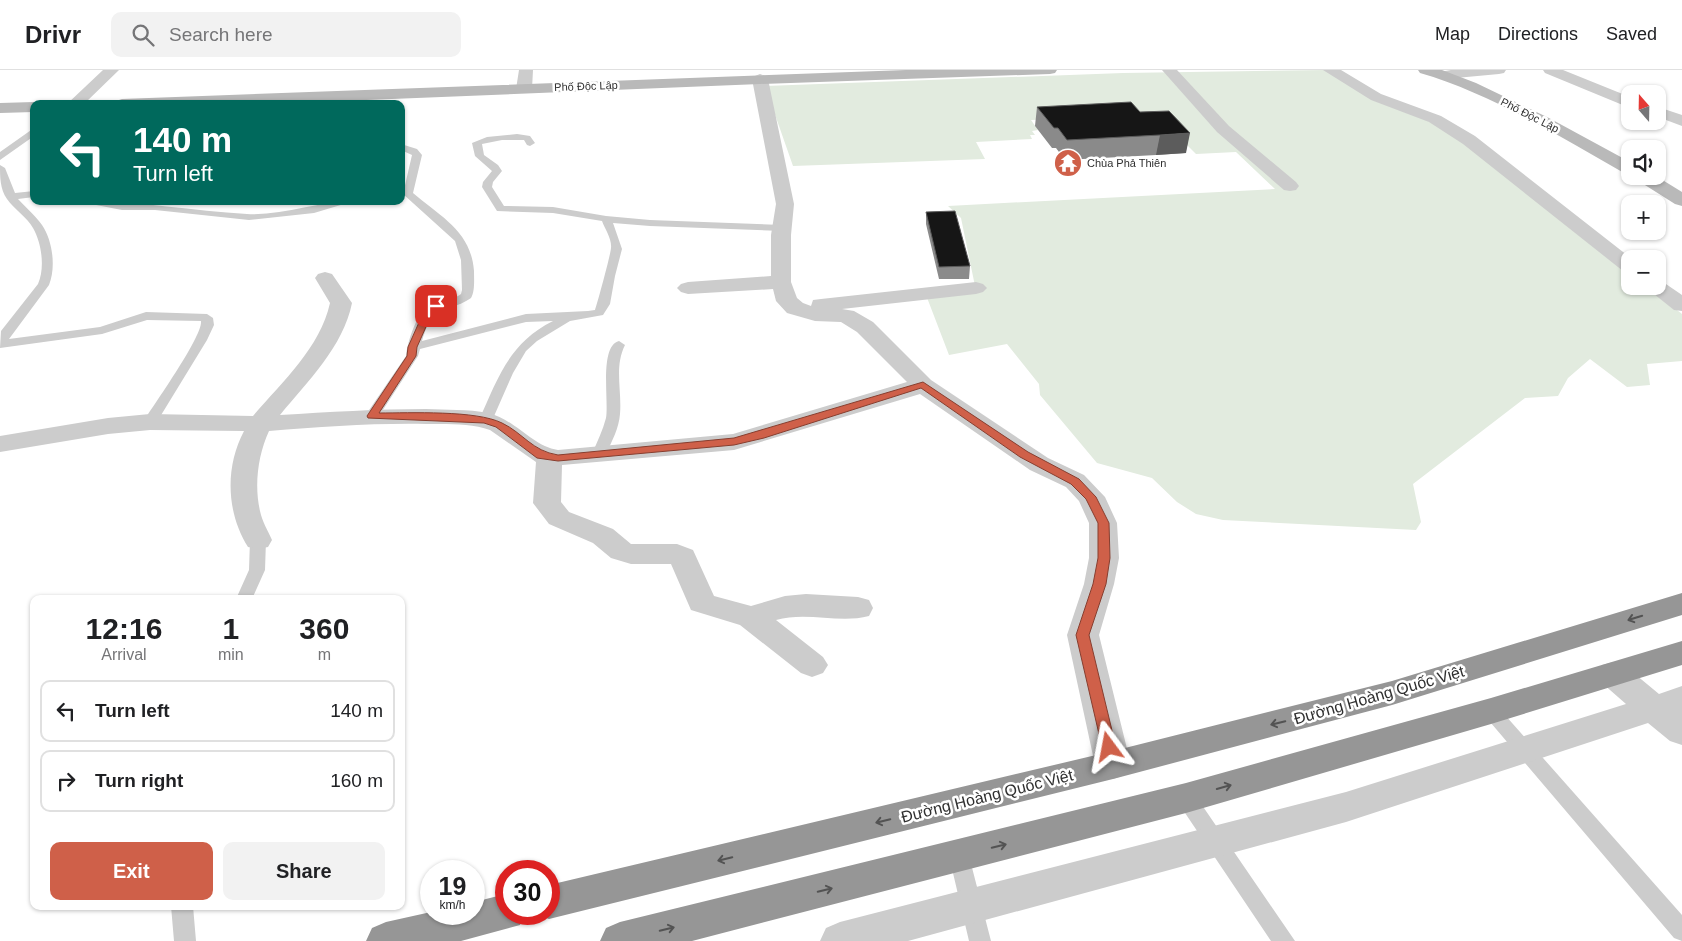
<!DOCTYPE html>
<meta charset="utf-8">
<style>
:root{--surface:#fff;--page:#f2f2f2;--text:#202124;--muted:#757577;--line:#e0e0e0;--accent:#cf6049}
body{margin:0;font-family:Helvetica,sans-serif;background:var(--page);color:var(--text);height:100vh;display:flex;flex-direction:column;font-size:19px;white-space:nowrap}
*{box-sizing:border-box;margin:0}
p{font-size:16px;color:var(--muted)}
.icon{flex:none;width:28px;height:28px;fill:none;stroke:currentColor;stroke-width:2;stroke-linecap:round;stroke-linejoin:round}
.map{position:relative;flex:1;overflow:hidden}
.drawer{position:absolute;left:30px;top:525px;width:375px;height:315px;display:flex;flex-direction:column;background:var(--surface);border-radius:10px;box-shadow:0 1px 4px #0004}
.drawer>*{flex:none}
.banner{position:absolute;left:30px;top:30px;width:375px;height:105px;border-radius:10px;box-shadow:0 1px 4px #0004;background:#00695c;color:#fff;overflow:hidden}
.needle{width:32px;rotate:340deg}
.buttons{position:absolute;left:1621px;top:15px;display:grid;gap:10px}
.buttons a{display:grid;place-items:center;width:45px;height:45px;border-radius:10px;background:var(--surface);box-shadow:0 1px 4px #0004;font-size:25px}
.speed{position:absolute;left:420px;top:790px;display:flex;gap:10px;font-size:25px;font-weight:700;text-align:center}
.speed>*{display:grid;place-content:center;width:65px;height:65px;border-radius:50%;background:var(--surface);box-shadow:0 1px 4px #0004;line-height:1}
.speed small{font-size:12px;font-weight:400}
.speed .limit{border:8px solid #d22;background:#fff;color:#111}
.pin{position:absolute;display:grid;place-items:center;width:42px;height:42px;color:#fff;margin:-21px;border-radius:10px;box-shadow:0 2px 8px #0006}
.me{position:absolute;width:55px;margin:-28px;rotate:347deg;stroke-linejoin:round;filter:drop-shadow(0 0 4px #0008)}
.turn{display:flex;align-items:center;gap:18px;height:105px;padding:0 20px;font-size:22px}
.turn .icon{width:65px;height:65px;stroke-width:2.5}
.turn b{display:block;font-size:35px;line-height:42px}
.eta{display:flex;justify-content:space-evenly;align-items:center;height:85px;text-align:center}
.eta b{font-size:30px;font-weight:600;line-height:35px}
.primary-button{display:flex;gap:10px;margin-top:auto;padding:10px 20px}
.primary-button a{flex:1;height:58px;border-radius:10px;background:var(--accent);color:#fff;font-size:20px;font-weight:600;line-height:58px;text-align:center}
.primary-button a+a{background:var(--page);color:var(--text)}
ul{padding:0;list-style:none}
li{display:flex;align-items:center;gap:15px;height:62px;margin:0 10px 8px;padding:0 10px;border:2px solid var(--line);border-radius:10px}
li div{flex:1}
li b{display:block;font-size:19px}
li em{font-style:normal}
header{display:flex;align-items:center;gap:30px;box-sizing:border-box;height:70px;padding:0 25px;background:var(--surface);border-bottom:1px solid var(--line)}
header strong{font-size:24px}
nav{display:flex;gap:28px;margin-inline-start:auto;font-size:18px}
.search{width:350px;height:45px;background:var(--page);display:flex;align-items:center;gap:12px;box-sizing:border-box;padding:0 18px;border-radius:10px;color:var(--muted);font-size:19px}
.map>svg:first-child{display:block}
</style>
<header>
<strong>Drivr</strong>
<div class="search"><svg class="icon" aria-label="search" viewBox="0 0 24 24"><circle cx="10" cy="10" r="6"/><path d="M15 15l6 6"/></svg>Search here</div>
<nav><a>Map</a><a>Directions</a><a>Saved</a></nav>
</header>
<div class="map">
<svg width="1682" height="871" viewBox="0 0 1682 871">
<rect width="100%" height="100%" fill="#fff"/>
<path fill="#e2ebdf" d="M1325,0L1452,63L1630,202V216H1647L1682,244V291L1647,294L1650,315L1627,317L1590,289L1568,308L1558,326L1525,328L1413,414L1421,452L1416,460L1223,450L1196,444L1177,432L1152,408L1097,393L1040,325L1039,314L1007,274L949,285L926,225L975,216L961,148L948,136L1275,119L1236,82L1196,84L1156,44L1031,50L1038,60L1032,61L1035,65H1030L1032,69L976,72L985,89L793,96L765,16L1123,3Z"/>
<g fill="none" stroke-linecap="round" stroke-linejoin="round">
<path fill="#ccc" fill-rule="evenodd" d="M34,58V66L0,90V82Z
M517,64L530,66L535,73L530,76L527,75L524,70H502L482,74L484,85L498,95L502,101L493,112L492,117L504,136L553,137L606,146L650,150L782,155L787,158L782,161L650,156L613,153L622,179L615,206L610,234L603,245L570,251L537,271L526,281L513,303L491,353H481L479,350C498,308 509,273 553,251L526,252L420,279L418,286L377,349H367L365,346L406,286C407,274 417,240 431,234C440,230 450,230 458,226L461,224L462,220L461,190L455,171L403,124L412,85L401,80V74L417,79L422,85L413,123C441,147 471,161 474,201C474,210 475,221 471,228C441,248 437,224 422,271L526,244L588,241L595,240C597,235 611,183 611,178C612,169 605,159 602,151L553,143L497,141L482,117L483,112L492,101L475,86L472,73L487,67Z
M0,95L5,98L15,123L34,121V127L18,129C26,138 36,146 42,155C53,171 56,198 49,215L9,269L100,257L146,242L207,244L213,248L214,255L207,270L155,355L150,356L143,352C153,336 203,266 201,251L147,250L102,264L0,278L1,261L38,214C45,198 42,174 33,158C27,147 14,139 7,129C0,119 0,107 0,95Z
M86,131C140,131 193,141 247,144C283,146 318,131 354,131L314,143L249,150L155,140H122L91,134Z
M619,271L625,275C614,297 622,320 620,344C619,358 612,371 606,384L604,387H594L592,384C597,372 603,360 606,348C609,331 599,276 619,271Z
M258,465L263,466L266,470L265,500L252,529H236L249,500L250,470L253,466Z
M1491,634L1497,636L1682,845V871L1674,868L1485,646L1482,641L1485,636Z
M1186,720L1193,722L1295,871H1271L1179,734L1176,728L1179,722Z
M959,777L966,780L969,786L991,871H969L949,786L952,780Z
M171,836H193L196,871H174Z"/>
<path fill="#ccc" fill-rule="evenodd" d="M103,0H119L84,34H67Z
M519,0H533L532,19L529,22H519L516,19Z
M1162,0H1177L1229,56L1296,112L1299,116L1296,120L1290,121L1284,120L1217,62Z
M1323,0H1341L1381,24L1441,46L1475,66L1632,189H1630V203L1623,201L1463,74L1429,52L1371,30Z
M1451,0H1506L1504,3L1499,4L1445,9L1440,8L1438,5L1440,2Z
M1543,0H1563L1630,27V38L1545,3Z
M760,4L765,6L768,9L794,134L791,165V212L797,228L803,233L811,236L813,230L821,229L976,212L983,214L987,218L983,222L976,224L842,239L854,241L873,252L931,310L1048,388L1084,405L1105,427L1117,453L1119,488L1114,514L1099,565L1131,695L1125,705L1113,709L1101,705L1095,695L1067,565L1084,514L1089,488V453L1079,431L1066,417L1030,400L920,324L734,380L562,395L561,432L569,442L613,459L631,474H677L693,480L714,526L751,536L785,526L806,524L858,527L869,530L873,538L869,546C839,554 807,541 776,550L823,587L828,595L823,603L812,607L801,603L740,555L691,540L671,494H631L611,488L593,473L549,454L533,433L536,392L490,360C471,353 446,354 426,354C373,353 322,357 269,361C258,385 254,415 260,441C262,451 268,461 272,470L268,477L258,479L248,477C226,442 225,397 244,361L150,360L108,364L0,382V366L108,348L150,344L253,346C282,312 320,278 330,233L315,208L318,204L325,202L332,204L352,233C343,277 308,311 280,345C329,342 377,339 426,339C446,340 468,339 488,343C515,349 533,377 558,380L733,364L907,312L857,262L841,252L815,251L787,243L776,231L773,219L688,224L681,222L677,218L681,214L688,212L771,206V165L776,134L752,9L755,6Z
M1658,37L1682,45V56L1658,47Z
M1658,210L1663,212L1682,225V241L1674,240L1649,220L1646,216H1658Z
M1613,592L1624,595L1659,624L1682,616V675L1670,671L1648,653L1346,752L908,871H820L826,858L840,852L1346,722L1626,634L1602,613L1597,604L1602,595Z"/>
<path fill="#b9b9b9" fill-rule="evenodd" d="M906,0H1057L1055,3L1050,4L760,14L267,34H114L116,31L122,29Z
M1418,0H1442L1476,13L1549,48L1630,92V104L1624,103C1560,67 1490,23 1420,3Z
M34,32L40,34H34V42L0,43V33Z
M1634,106H1656L1682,122V136L1675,134L1637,110Z"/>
<path fill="#969696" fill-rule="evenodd" d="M1682,523V545L1392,635L1113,709L549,849L535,844H549V815L1113,681L1392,611Z
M1682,571V595L1491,654L1186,743L692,871H600L606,858L620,852L1186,713L1491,628Z
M506,824V844H525L520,855L461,871H366L372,858L386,852L431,842V844H474V832Z"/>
</g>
<path fill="#8a8a8a" d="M1037,37L1140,42L1186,83L1156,85L1065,90L1056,78H1052L1035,56Z
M926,142L970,196L969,209H939L926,154Z"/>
<path fill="#5c5c5c" d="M1190,63L1186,83L1156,85L1160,65Z"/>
<path fill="#161616" stroke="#5c5c5c" d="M1131,32L1140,42L1169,41L1190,63L1160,65L1067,70L1058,58H1054L1037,37Z
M955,141L970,196L939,197L926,142Z"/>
<defs><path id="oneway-shaft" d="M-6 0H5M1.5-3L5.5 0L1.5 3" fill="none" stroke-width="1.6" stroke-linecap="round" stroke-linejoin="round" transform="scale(1.25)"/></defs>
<g stroke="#535353">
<use href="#oneway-shaft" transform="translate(1635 548) rotate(163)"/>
<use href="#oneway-shaft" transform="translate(1278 653) rotate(166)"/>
<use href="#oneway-shaft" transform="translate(1224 717) rotate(-16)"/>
<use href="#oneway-shaft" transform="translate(883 751) rotate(166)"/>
<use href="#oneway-shaft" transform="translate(999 776) rotate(-14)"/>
<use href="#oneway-shaft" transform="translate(725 789) rotate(166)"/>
<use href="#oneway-shaft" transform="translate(825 820) rotate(-14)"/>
<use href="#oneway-shaft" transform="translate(667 859) rotate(-14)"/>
</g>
<path fill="#cf6049" stroke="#873e2f" d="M436,233L441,236L433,241L417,277L416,286L379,343C410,343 476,340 502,353C523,363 532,381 558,385L734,368L923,312L1028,382L1079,409L1096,427L1109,453L1110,488L1106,514L1089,565L1116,677L1114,681L1109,682L1104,681L1102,677L1076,565L1093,514L1098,488V453L1086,429L1071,414L1020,387L921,318L764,368L734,375L558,391L537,388L496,357L484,353L368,348L367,346L407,286L408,277L425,239Z"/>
<defs>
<symbol id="temple-disc" viewBox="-11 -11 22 22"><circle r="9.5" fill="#cf6049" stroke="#fff"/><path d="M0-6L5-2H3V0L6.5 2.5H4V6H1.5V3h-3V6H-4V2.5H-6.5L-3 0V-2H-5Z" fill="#fff"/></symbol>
</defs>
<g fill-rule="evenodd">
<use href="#temple-disc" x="1052" y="77" width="32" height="32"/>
</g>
<g text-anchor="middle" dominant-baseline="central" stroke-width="5" stroke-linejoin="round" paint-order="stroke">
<g font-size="11" fill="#2f2f2f" stroke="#fff">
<text transform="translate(586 16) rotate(-2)">Phố Độc Lập</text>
<text transform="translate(1530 45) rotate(27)">Phố Độc Lập</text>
</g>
<g font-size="11" fill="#2f2f2f" stroke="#fff" text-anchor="start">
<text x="1087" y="93">Chùa Phả Thiên</text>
</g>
<g font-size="16" fill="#2f2f2f" stroke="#fff">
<text transform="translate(1379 625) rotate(-16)">Đường Hoàng Quốc Việt</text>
<text transform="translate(987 726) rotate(-14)">Đường Hoàng Quốc Việt</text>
</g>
</g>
</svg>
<div class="buttons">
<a><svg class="needle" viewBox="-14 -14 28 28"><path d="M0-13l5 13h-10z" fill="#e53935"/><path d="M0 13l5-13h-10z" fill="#757577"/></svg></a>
<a><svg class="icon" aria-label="sound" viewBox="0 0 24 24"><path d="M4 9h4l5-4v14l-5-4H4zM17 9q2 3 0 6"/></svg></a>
<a>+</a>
<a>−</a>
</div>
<div class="speed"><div>19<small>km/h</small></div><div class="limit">30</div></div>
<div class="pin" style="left:436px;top:236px;background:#d93025"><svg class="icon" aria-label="arrive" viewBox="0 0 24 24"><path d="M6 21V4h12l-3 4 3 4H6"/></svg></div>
<svg class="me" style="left:1109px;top:677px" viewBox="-20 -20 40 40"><path d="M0-17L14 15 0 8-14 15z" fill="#cf6049" stroke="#fff" stroke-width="4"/></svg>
<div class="banner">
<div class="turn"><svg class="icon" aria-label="left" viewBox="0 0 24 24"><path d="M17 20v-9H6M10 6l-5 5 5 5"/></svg><div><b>140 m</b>Turn left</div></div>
</div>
<section class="drawer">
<div class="eta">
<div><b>12:16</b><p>Arrival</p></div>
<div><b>1</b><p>min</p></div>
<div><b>360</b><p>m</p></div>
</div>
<ul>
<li><svg class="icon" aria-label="left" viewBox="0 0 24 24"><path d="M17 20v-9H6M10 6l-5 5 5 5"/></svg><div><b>Turn left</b></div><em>140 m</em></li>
<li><svg class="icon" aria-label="right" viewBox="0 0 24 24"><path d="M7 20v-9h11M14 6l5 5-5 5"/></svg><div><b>Turn right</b></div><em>160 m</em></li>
</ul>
<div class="primary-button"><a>Exit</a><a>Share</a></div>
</section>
</div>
